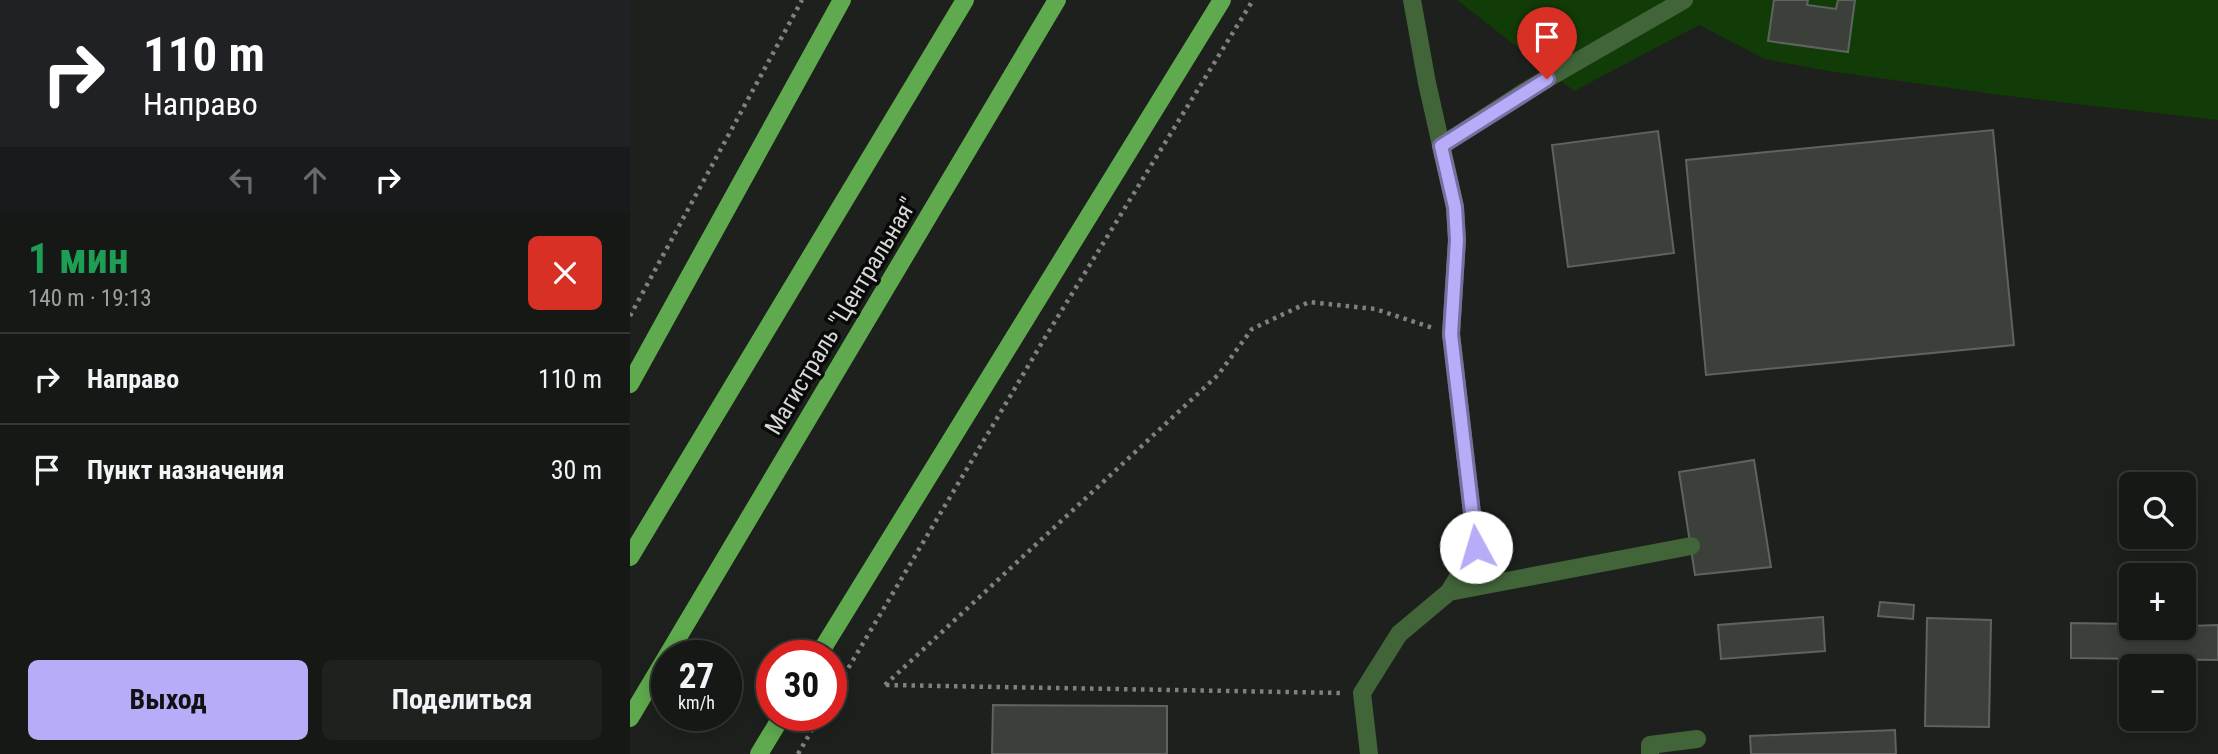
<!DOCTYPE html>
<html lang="ru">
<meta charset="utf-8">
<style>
:root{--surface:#161815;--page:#1f211e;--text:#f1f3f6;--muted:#9ea0a0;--line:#353734;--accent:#b6acf8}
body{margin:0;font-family:"Roboto Condensed",sans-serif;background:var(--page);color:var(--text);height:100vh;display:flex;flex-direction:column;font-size:26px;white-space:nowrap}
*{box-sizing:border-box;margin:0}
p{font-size:23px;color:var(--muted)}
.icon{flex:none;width:38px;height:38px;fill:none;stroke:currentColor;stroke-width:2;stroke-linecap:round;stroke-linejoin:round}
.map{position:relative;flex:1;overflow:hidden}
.side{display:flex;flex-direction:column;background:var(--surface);width:630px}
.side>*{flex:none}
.top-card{background:#202124;color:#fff;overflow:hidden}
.buttons{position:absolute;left:1489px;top:472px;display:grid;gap:14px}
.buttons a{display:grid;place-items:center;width:77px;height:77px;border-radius:10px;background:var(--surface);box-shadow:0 4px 18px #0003,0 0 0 2px var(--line);font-size:35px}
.speed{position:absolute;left:21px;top:640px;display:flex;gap:14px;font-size:35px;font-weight:700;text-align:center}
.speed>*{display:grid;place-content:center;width:91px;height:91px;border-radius:50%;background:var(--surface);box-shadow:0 4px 18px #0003,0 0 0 2px var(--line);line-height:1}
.speed small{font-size:18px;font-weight:400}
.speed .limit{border:10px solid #d22;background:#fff;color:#111}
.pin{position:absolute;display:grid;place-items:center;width:60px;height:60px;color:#fff;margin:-72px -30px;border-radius:50% 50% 50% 0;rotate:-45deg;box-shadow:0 0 7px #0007}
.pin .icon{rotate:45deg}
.me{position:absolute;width:77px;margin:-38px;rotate:354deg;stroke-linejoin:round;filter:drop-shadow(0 0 5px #0008)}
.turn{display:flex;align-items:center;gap:24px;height:147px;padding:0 28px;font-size:32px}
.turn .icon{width:91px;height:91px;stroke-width:2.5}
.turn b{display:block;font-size:49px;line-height:60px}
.lanes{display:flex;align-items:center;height:66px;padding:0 28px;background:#0003;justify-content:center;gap:35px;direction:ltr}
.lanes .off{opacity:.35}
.round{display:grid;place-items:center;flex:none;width:74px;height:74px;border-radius:10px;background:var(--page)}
.summary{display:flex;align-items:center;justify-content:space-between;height:119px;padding:0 28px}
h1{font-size:42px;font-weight:700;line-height:52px;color:#1e9e55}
.cta{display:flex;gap:14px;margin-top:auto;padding:14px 28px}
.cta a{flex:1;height:80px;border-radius:10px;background:var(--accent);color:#111;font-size:28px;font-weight:700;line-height:80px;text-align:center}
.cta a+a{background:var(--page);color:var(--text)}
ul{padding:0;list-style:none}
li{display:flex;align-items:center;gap:21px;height:91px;padding:0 28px;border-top:2px solid var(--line)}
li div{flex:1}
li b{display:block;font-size:26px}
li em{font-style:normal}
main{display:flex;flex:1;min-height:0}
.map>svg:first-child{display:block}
</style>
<main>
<section class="side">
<div class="top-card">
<div class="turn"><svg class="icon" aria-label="right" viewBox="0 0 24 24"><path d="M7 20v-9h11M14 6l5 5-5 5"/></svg><div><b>110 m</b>Направо</div></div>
<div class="lanes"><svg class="icon off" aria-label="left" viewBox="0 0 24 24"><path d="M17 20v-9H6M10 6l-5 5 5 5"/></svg><svg class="icon off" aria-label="ahead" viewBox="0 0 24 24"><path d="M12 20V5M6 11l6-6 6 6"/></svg><svg class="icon" aria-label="right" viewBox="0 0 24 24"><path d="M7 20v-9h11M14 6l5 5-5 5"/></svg></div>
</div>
<div class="summary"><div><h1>1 мин</h1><p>140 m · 19:13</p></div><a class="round" style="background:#d93025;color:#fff"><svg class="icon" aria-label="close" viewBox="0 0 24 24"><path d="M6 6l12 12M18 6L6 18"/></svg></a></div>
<ul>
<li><svg class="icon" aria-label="right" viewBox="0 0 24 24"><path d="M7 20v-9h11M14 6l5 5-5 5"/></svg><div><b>Направо</b></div><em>110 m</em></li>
<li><svg class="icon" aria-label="arrive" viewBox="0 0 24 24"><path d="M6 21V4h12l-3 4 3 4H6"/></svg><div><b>Пункт назначения</b></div><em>30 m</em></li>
</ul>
<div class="cta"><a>Выход</a><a>Поделиться</a></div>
</section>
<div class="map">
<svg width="1588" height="754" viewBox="0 0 1588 754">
<rect width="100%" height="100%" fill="#1d201c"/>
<path fill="#123c07" d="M827,0H1588V120L1370,95L1199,71L1135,59L1069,25L944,91Z"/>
<path fill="#3c403b" stroke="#5f635e" stroke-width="2" d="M1144,0H1178L1177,5L1206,9L1208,0H1225L1218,52L1138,41Z
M1363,130L1384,345L1076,375L1056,160Z
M1028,131L1044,253L938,267L922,145Z
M1124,460L1141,567L1065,575L1049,472Z
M1250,602L1284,605L1283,619L1248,616Z
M1193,617L1195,651L1091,659L1088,625Z
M1297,618L1361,620L1359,727L1295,726Z
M1441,623L1502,624V628L1588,625V660L1441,658Z
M363,705L537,706V754H362Z
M1265,730L1266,754H1121L1120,736Z"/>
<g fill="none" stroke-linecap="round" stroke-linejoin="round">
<path stroke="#7e817e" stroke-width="4.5" stroke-dasharray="3.5 5" stroke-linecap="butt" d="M0,316L172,0
M255,685L588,375L622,329L679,302L745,309L803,328
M256,685L713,693
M201,697L416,336L623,0
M168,754L190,716"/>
<path stroke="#416439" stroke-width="18" d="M811,146L894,92L1054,0
M819,592L1061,546
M739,754L732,693L769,634L819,592L846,547L821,334L827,240L825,207L797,83L782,0
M1020,754V745L1067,739"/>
<path stroke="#5faa4e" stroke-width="18" d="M0,384L212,0
M0,557L335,0
M37,656L427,0
M188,656L592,0
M0,718L37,656
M129,754L152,716"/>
</g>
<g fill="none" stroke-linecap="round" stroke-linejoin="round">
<defs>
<path id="route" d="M846,547L821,334L827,240L825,207L811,146L917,79"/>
</defs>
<use href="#route" stroke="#7670a1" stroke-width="18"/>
<use href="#route" stroke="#b6acf8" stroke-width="12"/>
</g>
<g text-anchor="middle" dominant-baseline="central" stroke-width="7" stroke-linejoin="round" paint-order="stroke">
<g font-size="24" fill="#d6d9d6" stroke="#080908">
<text transform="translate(211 316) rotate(-59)">Магистраль "Центральная"</text>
</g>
</g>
</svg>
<div class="buttons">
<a><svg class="icon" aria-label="search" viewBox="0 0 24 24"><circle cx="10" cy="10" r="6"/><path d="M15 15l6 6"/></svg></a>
<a>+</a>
<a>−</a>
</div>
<div class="speed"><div>27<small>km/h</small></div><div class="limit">30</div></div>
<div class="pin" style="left:917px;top:79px;background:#d93025"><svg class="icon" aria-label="arrive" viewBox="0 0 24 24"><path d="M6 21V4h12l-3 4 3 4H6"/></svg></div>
<svg class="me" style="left:846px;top:547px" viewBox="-20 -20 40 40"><circle r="19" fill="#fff"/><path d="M0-13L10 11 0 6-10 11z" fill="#b6acf8"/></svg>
</div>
</main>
